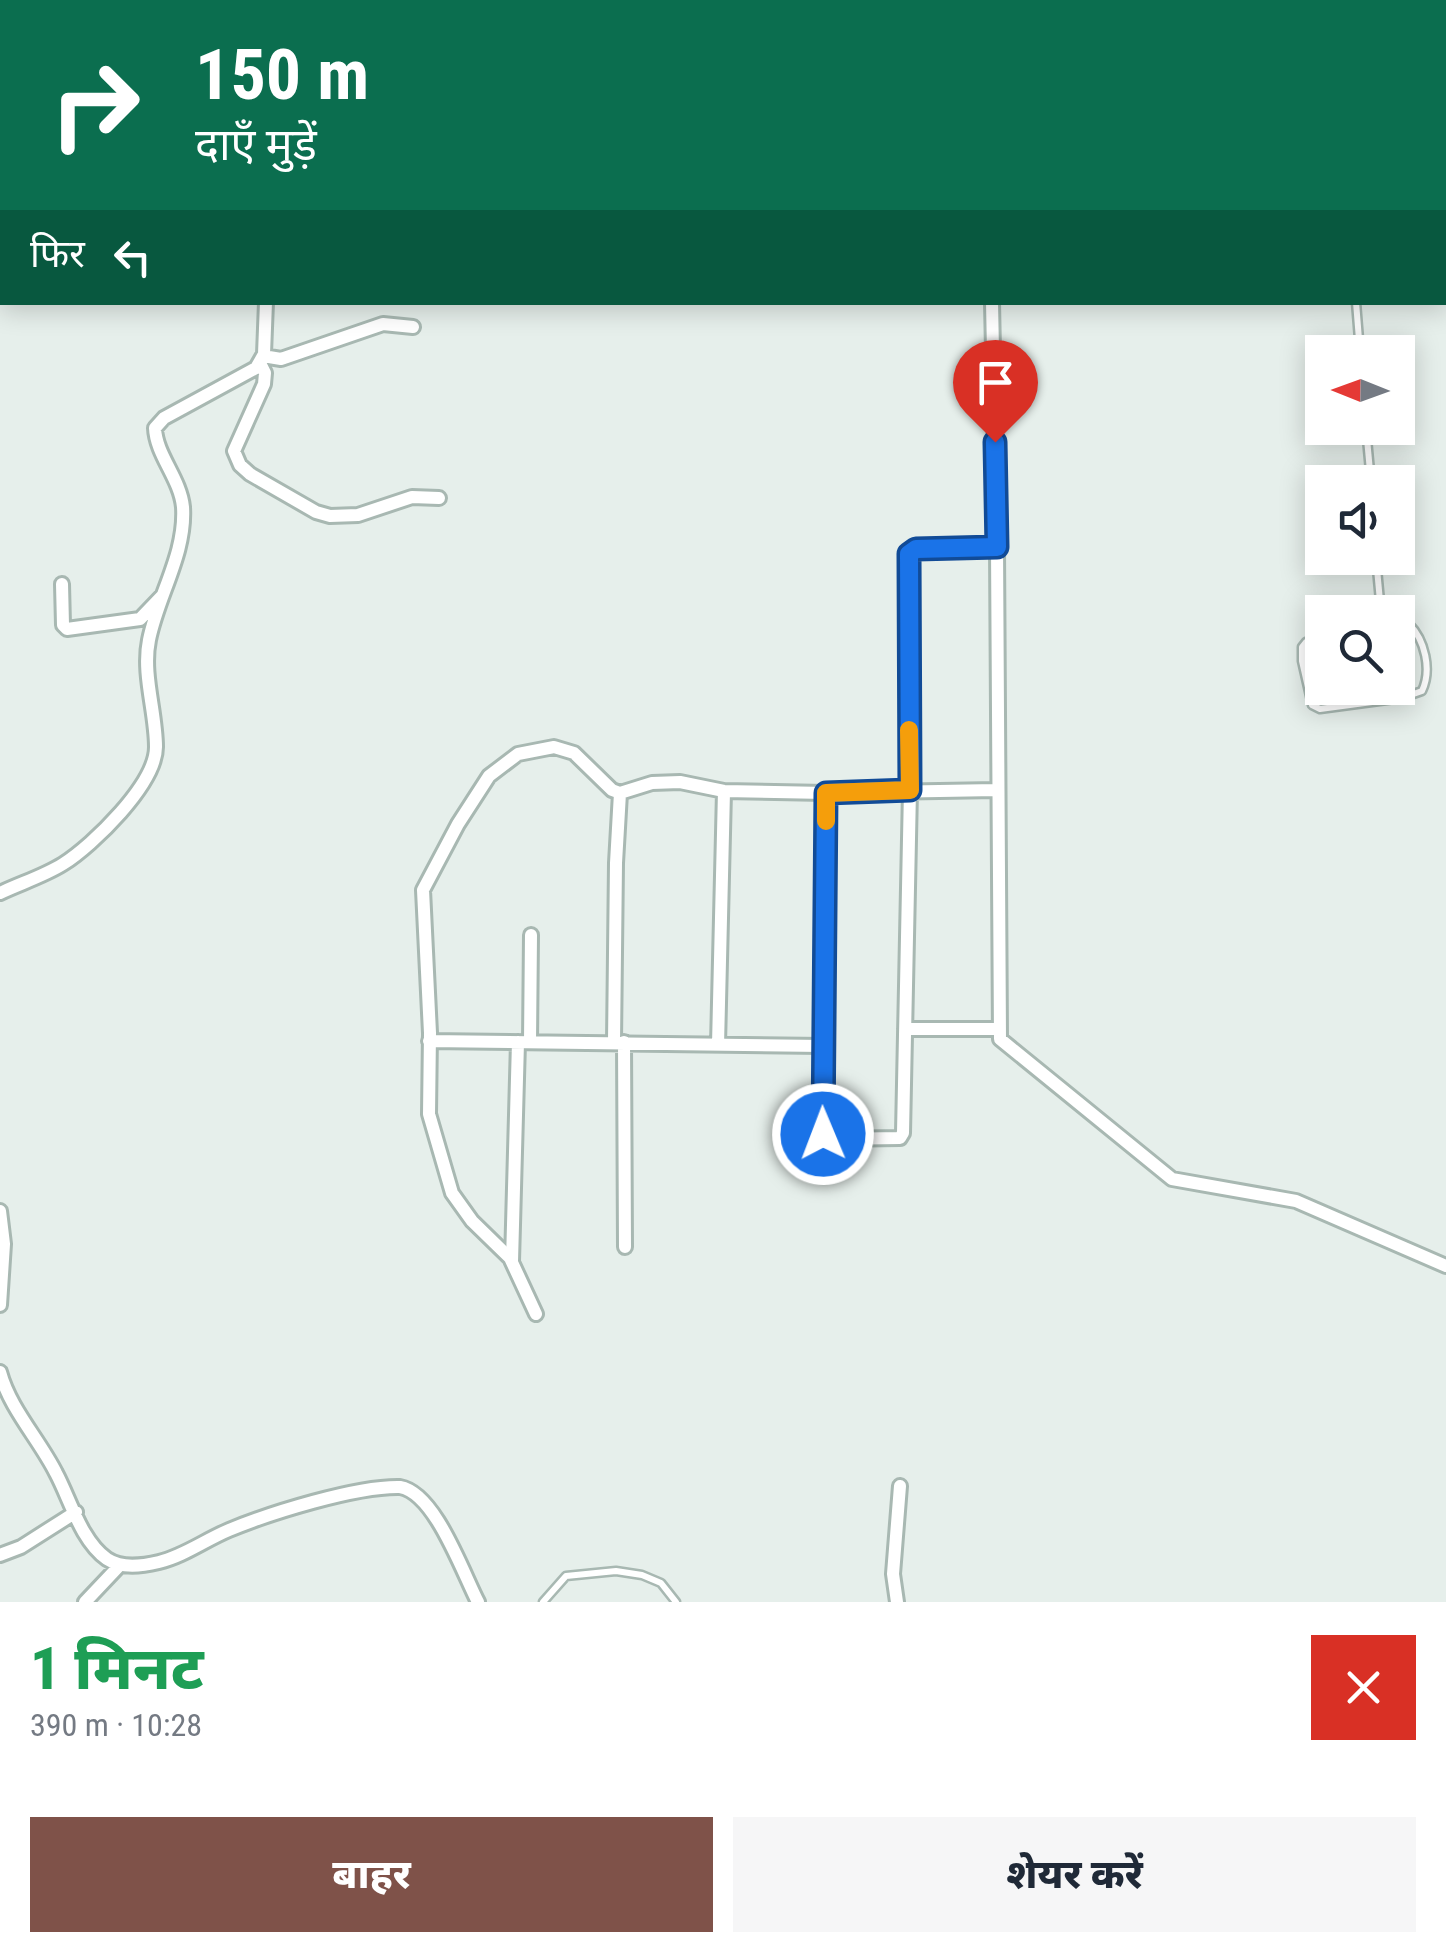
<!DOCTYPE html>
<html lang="hi">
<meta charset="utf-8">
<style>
:root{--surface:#fff;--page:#f6f6f7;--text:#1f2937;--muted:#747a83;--accent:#7f5249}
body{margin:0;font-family:"Roboto Condensed","Noto Sans Devanagari",sans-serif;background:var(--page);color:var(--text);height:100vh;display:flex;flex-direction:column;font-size:38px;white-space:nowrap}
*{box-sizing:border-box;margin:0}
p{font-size:32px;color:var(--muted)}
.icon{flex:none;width:55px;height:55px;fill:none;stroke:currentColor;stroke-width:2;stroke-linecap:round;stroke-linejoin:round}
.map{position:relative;height:1602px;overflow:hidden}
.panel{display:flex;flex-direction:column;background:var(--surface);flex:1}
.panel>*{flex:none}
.banner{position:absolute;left:0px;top:0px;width:1448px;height:305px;box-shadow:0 5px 25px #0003;background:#0b6e4f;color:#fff;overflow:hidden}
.needle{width:65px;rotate:271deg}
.tools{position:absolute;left:1305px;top:335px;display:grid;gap:20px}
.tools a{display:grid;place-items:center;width:110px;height:110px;border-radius:0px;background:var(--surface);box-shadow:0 5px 25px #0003;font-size:50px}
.pin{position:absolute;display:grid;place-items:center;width:85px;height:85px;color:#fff;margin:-102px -42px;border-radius:50% 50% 50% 0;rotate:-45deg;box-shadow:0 0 10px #0007}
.pin .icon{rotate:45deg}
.me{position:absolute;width:110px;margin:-55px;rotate:359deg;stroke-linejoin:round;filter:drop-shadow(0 0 8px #0008)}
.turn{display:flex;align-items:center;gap:35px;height:210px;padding:0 30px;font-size:45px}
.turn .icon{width:130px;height:130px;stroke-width:2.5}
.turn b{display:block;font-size:70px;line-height:85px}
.then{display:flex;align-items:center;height:95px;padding:0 30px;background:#0003;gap:20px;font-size:38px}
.round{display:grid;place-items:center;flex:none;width:105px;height:105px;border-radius:0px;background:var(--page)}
.summary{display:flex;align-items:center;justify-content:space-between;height:170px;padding:0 30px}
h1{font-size:60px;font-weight:800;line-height:75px;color:#1e9e55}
.primary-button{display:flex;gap:20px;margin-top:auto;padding:20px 30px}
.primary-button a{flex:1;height:115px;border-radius:0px;background:var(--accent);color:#fff;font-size:40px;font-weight:800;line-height:115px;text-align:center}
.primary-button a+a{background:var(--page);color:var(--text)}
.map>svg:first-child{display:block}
</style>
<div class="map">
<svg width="1446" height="1602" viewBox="0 0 1446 1602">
<rect width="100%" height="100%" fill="#e6efeb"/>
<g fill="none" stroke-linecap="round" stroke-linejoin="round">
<defs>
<path id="lane" d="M1445,85H1446
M1445,237H1446
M1356,302L1360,352
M1366,428L1371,482
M1376,558L1381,612
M1322,636L1306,642L1302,647V661L1312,705L1320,709L1402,698L1422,691C1432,670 1425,640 1409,624L1398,622
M543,1602L566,1576L616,1571L642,1575L661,1583L676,1602"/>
<path id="street" d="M386,0L392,2
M84,2L87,0
M653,2L654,0
M0,73L2,71
M992,302L997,547L1000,1039L1172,1179L1296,1201L1446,1266
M263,356L281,359L383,324L413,327
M260,363L265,373L264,384L234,451L240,465L250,474L316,512L330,516L358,515L412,497L439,498
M62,584L63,625L67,629L140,619L163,595
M826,793L822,1129L826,1137L832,1139L900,1138L903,1133L910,790L909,554L916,549L997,547
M0,893C21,883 44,876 63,864C93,845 156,784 156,747C156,712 142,674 149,640C158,595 186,554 183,507C180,478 156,455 155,428L164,418L256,368L264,354L266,302
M905,1029H998
M429,1041L823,1046
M530,1042L531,935
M614,1042L616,863L620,793
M624,1042L625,1247
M718,1045L724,791
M0,1211L4,1244L0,1305
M512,1261L518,1042
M536,1314L510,1258L472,1221L452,1193L429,1114L430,1033L423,890L458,824L489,776L518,754L554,747L574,753L612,790L620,793L652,783L680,782L724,791L826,793L996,790
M0,1372C10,1409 39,1439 56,1473C70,1499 81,1541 107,1559C122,1569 142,1566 159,1562C184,1556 205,1540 229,1530C270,1513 356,1486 400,1487C435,1493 462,1571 478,1602
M0,1555L21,1547L76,1512
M85,1602L120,1565
M897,1602L893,1574L900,1486"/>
</defs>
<use href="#lane" stroke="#a8b8b2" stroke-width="11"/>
<use href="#street" stroke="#a8b8b2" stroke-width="18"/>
<use href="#lane" stroke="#fff" stroke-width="6"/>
<use href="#street" stroke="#fff" stroke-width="12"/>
</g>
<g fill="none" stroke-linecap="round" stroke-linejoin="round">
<defs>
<path id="route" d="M823,1134L826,793L910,790L909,554L916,549L997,547L995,442"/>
</defs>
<use href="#route" stroke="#114b97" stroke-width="25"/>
<use href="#route" stroke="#1a73e8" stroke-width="18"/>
<path stroke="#f59e0b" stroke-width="18" d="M826,821V793L910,790L909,730"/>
</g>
</svg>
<div class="tools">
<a><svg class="needle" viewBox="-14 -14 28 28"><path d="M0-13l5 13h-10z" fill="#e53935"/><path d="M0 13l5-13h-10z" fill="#747a83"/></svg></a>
<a><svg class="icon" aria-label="sound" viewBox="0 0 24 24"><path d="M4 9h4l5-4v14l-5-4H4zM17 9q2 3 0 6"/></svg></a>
<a><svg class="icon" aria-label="search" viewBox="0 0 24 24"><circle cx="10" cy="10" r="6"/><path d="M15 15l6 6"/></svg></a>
</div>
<div class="pin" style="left:995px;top:442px;background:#d93025"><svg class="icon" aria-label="arrive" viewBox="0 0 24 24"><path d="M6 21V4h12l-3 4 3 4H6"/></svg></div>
<svg class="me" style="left:823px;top:1134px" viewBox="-20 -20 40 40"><circle r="17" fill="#1a73e8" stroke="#fff" stroke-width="3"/><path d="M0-11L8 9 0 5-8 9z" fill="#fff"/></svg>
<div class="banner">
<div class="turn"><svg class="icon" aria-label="right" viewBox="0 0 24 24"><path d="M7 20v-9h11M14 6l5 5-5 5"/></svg><div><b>150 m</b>दाएँ मुड़ें</div></div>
<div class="then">फिर<svg class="icon" aria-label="left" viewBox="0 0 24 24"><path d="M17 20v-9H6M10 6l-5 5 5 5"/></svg></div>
</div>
</div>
<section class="panel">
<div class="summary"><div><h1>1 मिनट</h1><p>390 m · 10:28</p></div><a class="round" style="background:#d93025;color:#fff"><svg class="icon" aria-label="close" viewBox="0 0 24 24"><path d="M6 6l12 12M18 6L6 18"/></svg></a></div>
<div class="primary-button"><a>बाहर</a><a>शेयर करें</a></div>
</section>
